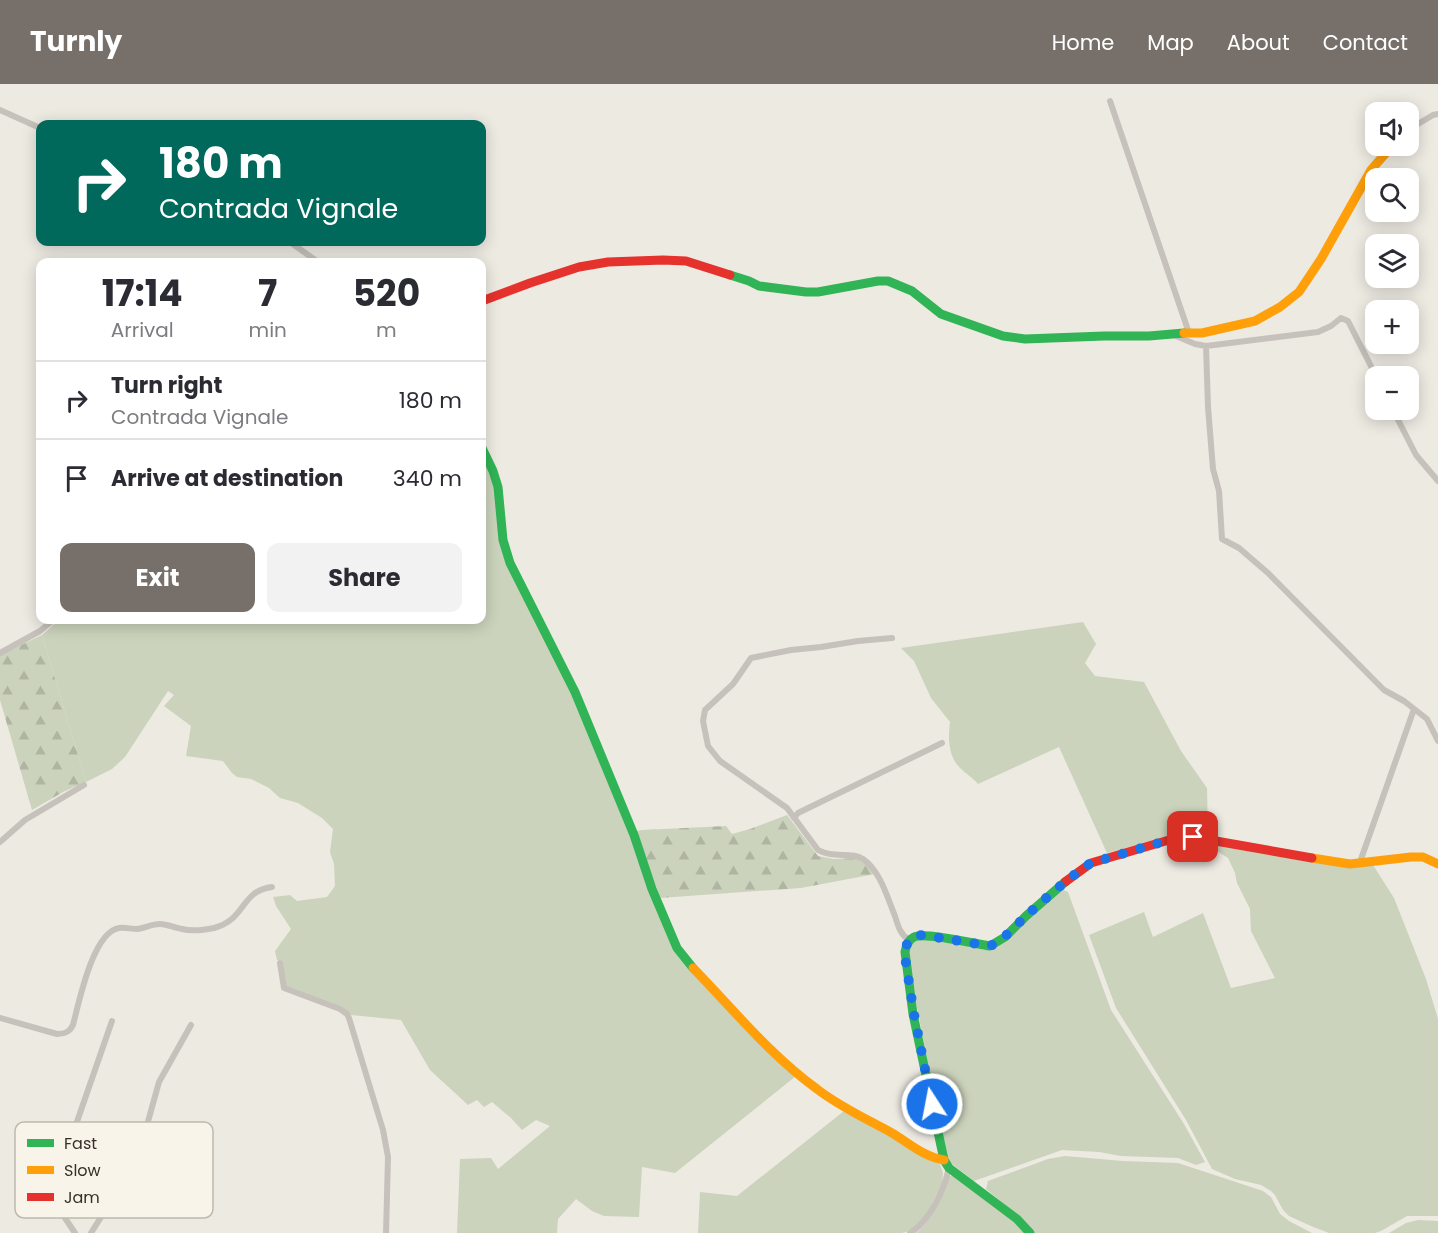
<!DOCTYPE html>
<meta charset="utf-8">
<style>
:root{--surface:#fff;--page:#f2f2f3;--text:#2b2b33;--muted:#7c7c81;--line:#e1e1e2;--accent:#77706a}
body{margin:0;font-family:Poppins,sans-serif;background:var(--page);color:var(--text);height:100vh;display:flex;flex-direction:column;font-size:22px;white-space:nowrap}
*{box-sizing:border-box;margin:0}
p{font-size:20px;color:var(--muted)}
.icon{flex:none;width:33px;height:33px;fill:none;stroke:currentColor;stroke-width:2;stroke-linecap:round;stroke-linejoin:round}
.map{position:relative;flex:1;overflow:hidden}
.side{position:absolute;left:36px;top:174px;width:450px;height:366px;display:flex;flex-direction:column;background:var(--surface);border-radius:12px;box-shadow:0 3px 15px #0003}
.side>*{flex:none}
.guide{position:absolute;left:36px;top:36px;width:450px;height:126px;border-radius:12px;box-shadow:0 3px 15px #0003;background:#00695c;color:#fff;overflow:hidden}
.controls{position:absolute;left:1365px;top:18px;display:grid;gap:12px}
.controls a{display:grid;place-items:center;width:54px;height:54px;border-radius:12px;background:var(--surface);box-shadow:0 3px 15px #0003;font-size:30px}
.pin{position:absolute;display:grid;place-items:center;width:51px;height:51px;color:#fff;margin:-26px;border-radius:12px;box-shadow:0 3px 9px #0006}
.me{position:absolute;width:66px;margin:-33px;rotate:349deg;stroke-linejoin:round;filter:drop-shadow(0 0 4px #0008)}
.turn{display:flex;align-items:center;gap:21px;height:126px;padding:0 24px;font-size:27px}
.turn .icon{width:78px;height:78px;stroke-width:2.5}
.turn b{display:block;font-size:42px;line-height:51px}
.eta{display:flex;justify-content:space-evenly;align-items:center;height:102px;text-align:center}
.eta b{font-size:36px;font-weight:700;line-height:42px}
.button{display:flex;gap:12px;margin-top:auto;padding:12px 24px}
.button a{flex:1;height:69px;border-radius:12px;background:var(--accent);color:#fff;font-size:24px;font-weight:700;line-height:69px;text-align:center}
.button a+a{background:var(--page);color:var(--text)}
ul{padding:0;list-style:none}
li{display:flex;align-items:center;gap:18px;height:78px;padding:0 24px;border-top:2px solid var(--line)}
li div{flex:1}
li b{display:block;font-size:22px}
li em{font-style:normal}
header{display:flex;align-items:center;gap:36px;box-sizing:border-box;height:84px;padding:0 30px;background:var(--accent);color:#fff}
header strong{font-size:28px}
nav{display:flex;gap:33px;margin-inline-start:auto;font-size:21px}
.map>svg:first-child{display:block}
</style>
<header>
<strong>Turnly</strong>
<nav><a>Home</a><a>Map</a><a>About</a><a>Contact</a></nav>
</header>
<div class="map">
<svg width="1438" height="1149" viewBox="0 0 1438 1149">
<defs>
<pattern id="forest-firs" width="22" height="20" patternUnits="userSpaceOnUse" patternTransform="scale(1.5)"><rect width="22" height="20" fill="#cbd3bc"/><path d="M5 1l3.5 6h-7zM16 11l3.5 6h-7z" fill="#afb5a2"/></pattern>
</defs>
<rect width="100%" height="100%" fill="#edeae2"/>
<path fill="#cbd3bc" d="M482,369L494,403L500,451L578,624L676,865L796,992L675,1089L642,1083L639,1133L604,1132L592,1127L576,1115L558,1135L557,1149H457L460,1075L491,1074L498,1085L550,1042L536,1036L522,1046L511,1034L492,1018L484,1023L477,1016L468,1021L430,986L401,936L351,931L342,923L286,902L281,876H277L275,867L291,845L276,822L273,813L290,811L297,817L327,813L335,802L334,780L330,768L333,745L322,734L298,719L280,714L269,704L251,695L237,693L232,689L223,677L186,672L191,642L164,622L174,611L168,607L125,673L112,685L86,698L42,551L59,536H482Z
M1083,538L1096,560L1085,579L1095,592L1144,598L1181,667L1207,704L1208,751L1180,749L1107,769L1059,663L978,700C972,693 966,690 960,684C948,672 948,654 950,638L931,614L914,577L901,564Z
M1190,757L1373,781L1394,814L1426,895L1438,935V1132H1407L1381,1147L1375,1149H1329L1311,1142L1289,1132L1283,1126L1275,1111L1271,1107L1261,1101L1235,1095L1212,1085L1186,1036L1116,924L1089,851L1144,828L1153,853L1203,829L1231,904L1275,894L1251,847L1250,825L1237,799L1235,789L1228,774L1217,767L1200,766L1183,762L1177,765L1174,759Z
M1064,806L1068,808L1111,926L1184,1040L1205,1078L1196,1081L1178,1074L1121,1072L1099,1068L1062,1066L974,1097L952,1080L946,1074L908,876L909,863L917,854L987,865L1058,808Z
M844,1027L940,1080L943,1089L942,1100L927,1129L921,1138L910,1147L902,1149H698L700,1108L737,1112Z
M1065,1072L1123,1077L1178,1079L1263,1107L1271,1113L1280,1130L1289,1137L1312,1149H1034L1021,1134L986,1105L988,1097L1048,1075Z
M952,1091L1005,1129L1026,1149H916C933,1136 940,1113 948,1094Z
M1418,1136L1438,1137V1149H1389L1406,1139Z"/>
<path fill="url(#forest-firs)" d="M42,551L86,698L65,707L32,726L0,616V571Z
M787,731L818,772L834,775L856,774L868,782L875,790L801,804L660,814L636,747L643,746L726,742L732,750L750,745Z"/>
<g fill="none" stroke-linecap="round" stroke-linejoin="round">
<path stroke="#c6c1bb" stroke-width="6" d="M1110,17L1189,249
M0,26L40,44
M1408,46L1433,31L1438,30
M290,158L318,178
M1176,252L1195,260L1206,262L1318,248L1331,242L1341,234L1348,237L1376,292
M1206,262L1208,323L1213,385L1219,407L1222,455L1239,464L1268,489L1384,606L1404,617L1427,635L1438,657
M1393,326L1416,371L1438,397
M892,554L858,557L821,563L791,566L751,574L733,600L705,626L703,637L708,662L720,677L787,724L818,766C833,775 851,767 863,775C881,788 887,813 895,832C898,842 900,850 909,856
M0,569L40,547L53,536
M794,734L798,729L942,659
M0,758L25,736L84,701
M1360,778L1414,625
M280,879L284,904L340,925L347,930L349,934L383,1046L388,1073L386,1149
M0,934L57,950C65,950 70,948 73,941C79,918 93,848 119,844C125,843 131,845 137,845C145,844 152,840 160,840C167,840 175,844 182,845C193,848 204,846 214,844C246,836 240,807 272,803
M75,1149L57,1122L72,1052L112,937
M91,1149L113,1114L132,1082L144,1052L159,998L191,941
M910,1149C930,1137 944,1106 949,1084"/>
<path stroke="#30b455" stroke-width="9" d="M730,191L749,197L759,202L806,208H818L878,197H888L912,207L941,230L1003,252L1025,255L1104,252H1149L1184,249
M482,364L493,387L498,403L503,456L510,479L575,608L634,751L652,805L677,864L693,884
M1030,1149L1017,1135L949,1084L944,1076L913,930L905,868C906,862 908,856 914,853C925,848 976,860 990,862L1005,853L1026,832L1065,798"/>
<path stroke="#ff9f0a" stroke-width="9" d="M1184,249H1202L1255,237L1280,223L1299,208L1321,175L1371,86L1392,62
M1312,774L1350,780L1411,773H1423L1438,780
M693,884C733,925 770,971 817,1005C840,1023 867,1035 892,1049C909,1059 924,1073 944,1076"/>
<path stroke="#e5322d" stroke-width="9" d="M482,217L530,199L579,183L608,178L663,176L686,177L730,191
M1065,798L1091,779L1169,756L1193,753L1312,774"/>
</g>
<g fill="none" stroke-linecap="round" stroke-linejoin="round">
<path stroke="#1a73e8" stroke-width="10" stroke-dasharray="0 18" d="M932,1020L914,930L905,873C905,860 908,853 922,851L990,862C1004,856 1015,842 1026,832C1046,814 1068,794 1091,779L1169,756L1193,753"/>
</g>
<rect x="15" y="1038" width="198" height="96" rx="9" fill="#f9f4e9" stroke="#bfb9af" stroke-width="1.5"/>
<rect x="27" y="1055" width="27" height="8" fill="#30b455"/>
<rect x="27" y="1082" width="27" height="8" fill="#ff9f0a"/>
<rect x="27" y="1109" width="27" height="8" fill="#e5322d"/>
<g font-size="16" fill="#372f29">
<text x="64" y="1065">Fast</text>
<text x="64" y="1092">Slow</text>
<text x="64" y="1119">Jam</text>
</g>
</svg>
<div class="controls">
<a><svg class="icon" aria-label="sound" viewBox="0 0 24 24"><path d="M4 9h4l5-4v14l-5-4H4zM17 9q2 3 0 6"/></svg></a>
<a><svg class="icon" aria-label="search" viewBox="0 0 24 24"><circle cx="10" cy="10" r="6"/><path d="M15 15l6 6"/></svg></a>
<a><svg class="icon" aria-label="layers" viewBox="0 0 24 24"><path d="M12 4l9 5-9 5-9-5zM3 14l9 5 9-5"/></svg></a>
<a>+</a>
<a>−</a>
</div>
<div class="pin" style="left:1193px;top:753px;background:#d93025"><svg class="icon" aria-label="arrive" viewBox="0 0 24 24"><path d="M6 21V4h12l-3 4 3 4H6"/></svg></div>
<svg class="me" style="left:932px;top:1020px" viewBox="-20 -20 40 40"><circle r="17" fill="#1a73e8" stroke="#fff" stroke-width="3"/><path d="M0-11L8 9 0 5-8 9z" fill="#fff"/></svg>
<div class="guide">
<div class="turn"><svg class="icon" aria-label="right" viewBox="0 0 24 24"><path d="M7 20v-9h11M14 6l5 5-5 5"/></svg><div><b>180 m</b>Contrada Vignale</div></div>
</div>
<section class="side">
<div class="eta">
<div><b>17:14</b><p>Arrival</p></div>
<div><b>7</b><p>min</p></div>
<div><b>520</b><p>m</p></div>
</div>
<ul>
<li><svg class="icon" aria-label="right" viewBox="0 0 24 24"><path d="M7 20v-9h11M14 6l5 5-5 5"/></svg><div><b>Turn right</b><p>Contrada Vignale</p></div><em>180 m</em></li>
<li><svg class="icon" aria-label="arrive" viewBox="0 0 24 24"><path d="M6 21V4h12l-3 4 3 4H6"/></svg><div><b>Arrive at destination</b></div><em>340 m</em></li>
</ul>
<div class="button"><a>Exit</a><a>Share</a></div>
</section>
</div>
